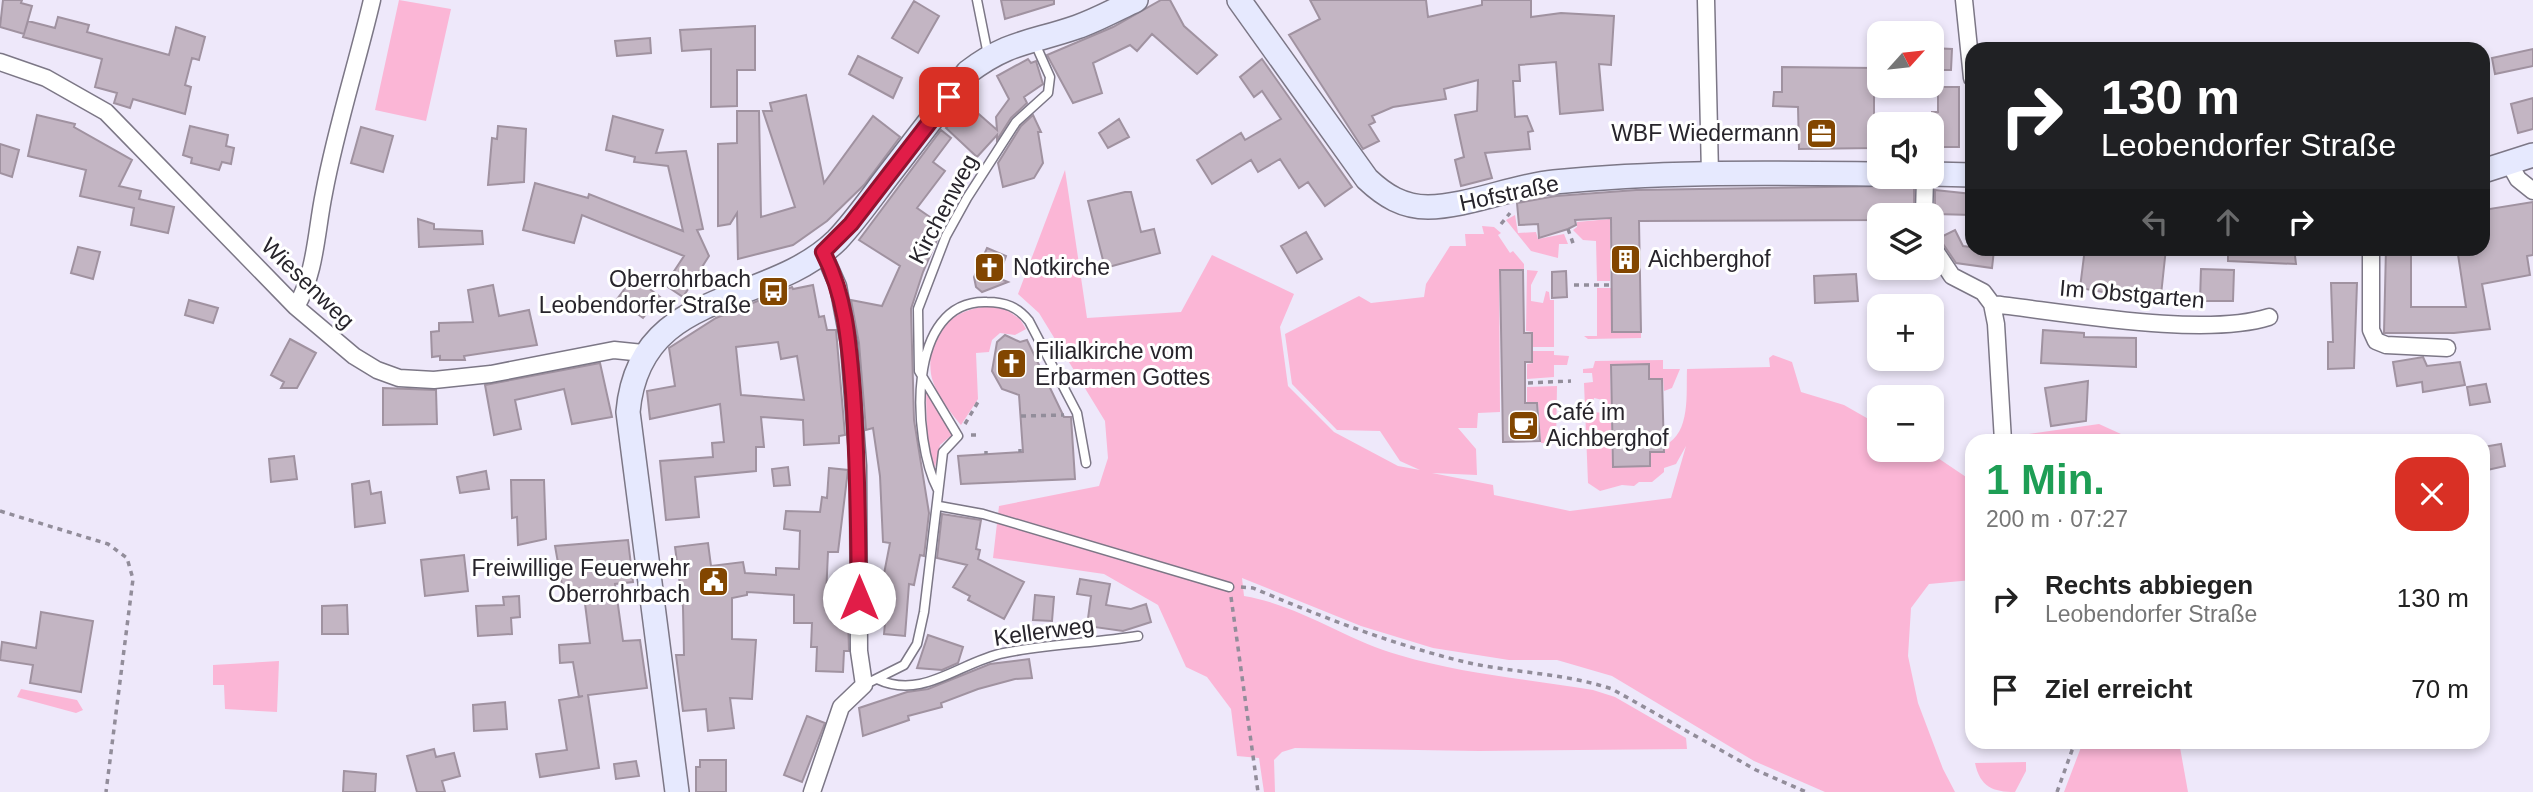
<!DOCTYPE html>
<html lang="de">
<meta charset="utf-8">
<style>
:root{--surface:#fff;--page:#f2f2f2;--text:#222;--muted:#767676}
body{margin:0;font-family:Arial,sans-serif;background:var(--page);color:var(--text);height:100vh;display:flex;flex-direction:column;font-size:26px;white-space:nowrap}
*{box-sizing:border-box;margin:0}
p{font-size:23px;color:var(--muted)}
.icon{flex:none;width:38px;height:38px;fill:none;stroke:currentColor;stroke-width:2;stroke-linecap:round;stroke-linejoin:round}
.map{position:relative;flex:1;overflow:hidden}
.details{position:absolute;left:1965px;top:434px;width:525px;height:315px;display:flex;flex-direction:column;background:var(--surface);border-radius:21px;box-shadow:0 4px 10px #0003}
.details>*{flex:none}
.banner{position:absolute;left:1965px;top:42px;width:525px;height:214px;border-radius:21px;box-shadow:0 4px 10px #0003;background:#202124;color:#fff;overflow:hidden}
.needle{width:46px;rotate:63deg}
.buttons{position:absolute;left:1867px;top:21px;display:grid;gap:14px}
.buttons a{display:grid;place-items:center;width:77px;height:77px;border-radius:14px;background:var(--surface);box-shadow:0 4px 10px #0003;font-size:35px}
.pin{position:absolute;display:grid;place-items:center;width:60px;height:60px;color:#fff;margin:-30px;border-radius:14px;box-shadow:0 4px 10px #0006}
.me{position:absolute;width:77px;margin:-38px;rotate:0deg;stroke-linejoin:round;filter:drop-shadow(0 0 5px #0008)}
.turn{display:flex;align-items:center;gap:24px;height:147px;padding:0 21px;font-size:32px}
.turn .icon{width:91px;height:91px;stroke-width:2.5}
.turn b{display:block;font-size:49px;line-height:60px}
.lanes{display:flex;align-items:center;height:66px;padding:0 21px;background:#0003;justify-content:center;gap:35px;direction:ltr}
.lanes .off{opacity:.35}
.round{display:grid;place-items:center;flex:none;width:74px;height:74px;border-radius:21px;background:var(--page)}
.headline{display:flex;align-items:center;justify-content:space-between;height:119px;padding:0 21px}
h1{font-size:42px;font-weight:700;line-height:52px;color:#1e9e55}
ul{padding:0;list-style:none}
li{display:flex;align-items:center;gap:21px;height:91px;padding:0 21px}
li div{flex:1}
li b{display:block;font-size:26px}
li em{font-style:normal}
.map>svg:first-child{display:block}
</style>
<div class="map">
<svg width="2533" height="792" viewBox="0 0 2533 792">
<rect width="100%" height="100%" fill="#eee8fa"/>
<path fill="#fbb6d6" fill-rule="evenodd" d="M399,0L451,9L426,121L375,110Z
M1065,170L1087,318L1181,312L1212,255L1294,294L1280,327L1288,386L1334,432L1398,466L1420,470L1400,461L1380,431L1337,430L1292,384L1285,334L1359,296L1371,303L1424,297L1426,284L1450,246H1466L1465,234H1484L1482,226L1494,227L1501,233L1498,235L1510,253L1513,251L1524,264V269L1499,270L1500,412L1478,413L1477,428H1458L1476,449L1477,475L1432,473L1493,485L1494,495L1570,511L1671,498L1686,446L1676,464L1664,468V472L1652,482H1639L1634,486L1622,485L1600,491L1588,483L1584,383L1593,382L1592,373H1583V369L1593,368L1595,361L1663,360V369H1680L1672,388L1664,391L1663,378L1649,379L1648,364L1610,365L1612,467L1650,466L1651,452H1665V445C1691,433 1686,393 1687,369L1770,367L1769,358L1773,355L1792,362L1801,392L1844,405L1879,425L1880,450H1926L1972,481V580L1929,584L1911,608L1908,656L1918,703L1943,769L1955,792H1825L1754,761L1612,676L1557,660H1509L1433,648L1361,626L1242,578L1244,596C1299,605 1346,640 1399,655C1462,674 1528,679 1593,690L1615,697L1686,738L1687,749L1479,751L1295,748L1282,752L1274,760L1275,792H1264L1259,758L1237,756L1231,709L1207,677L1186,667L1158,605L1104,574L993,558L999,506L1099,486L1108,458L1105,421L1039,313L1018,294ZM1594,398L1607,401L1605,413L1592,412Z
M1515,215L1518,233L1536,232L1538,239L1564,234L1568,244H1559L1558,258L1531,251L1506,220Z
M1610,219V281H1597L1596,241L1583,240L1573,230L1577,227V222Z
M1527,270L1538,271L1531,285V301L1543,303L1546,291L1549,292L1550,300H1554V347H1533V332L1526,331Z
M1597,288H1612L1641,332V338L1588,339L1584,336H1597Z
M1001,306L1020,319L1026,329L1015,335L1000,333L992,340L989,352L976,353L978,399L961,425C950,412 934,392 931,374C925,327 959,304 1001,306Z
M1533,351H1554V355L1569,356L1567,365H1554V377L1527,379V364L1533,363Z
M1557,386L1556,443H1541L1538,402H1527V387Z
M926,388L953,434L940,445L934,472L927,445Z
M2099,424L2121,434L2122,441H2008L2007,437Z
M279,661L277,712L225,709L224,685H213V665Z
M21,689L77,700L83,710L76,713L17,697Z
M2083,742H2179L2188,792H2064Z
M2026,762V771L2015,792C1993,792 1980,787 1975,763Z"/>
<path fill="#c3b5c3" stroke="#a092a0" stroke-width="2" fill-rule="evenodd" d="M3,0H22L21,3L32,6L24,34L0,27Z
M1001,0H1054V4L1005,19Z
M1161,0H1170L1184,26L1217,55L1197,74L1152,34L1137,51L1130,45L1093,63L1102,93L1073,103L1047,55L1113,27Z
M1310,0H1426L1428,17L1482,5V0H1531V17L1561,13L1614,16L1611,65L1599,64L1603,110L1560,114L1556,62L1519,65L1520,81H1513L1515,117L1527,116L1533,131L1528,132L1530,149L1485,153L1492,178L1461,186L1455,160L1464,157L1455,115L1477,111L1478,80L1444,89L1446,99L1393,107L1372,116L1375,122L1369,125L1379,141L1363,149L1289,35L1320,19Z
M914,1L939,16L918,53L892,38Z
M58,17L89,25L87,32L169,55L176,27L205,37L199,60L192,58L185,85L191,87L185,114L133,99L130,108L114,103L117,93L95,87L102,59L23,37L28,21L55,28Z
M755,26V70H737V106L711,107V49L682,51L680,30Z
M650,38L651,53L617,56L615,41Z
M1932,48L1952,49L1951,70H1932Z
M2533,49V66L2495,74L2492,58Z
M858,56L902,78L893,98L849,74Z
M1028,59L1031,63L1036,61L1043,84L1024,97L1027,103L1011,118L997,140V135L977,157L946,128L959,115L964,119L973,109L997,130L996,117L1009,99L997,76Z
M1262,59L1352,187L1325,206L1308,182L1299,188L1280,159L1258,172L1251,160L1212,184L1197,160L1241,133L1245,140L1281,119L1262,91L1254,97L1240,77Z
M1782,67L1874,68V148L1799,149L1798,107L1773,106L1774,92H1782Z
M1938,87H1959V147H1932V112H1938Z
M806,95L824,183L873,116L900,137L864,185L827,221L793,245L738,259L737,213L730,224L718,226V144L737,143V111H759L761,217L795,207L763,111H772L770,103Z
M2533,98V129L2518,133L2511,104Z
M37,115L75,124L74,127L132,160L119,186L141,191L139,199L174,207L168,233L131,225L134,208L80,196L86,170L28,156Z
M1033,115L1041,132H1038L1043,163L1034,178L1003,187L998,163L1021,126Z
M613,116L663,130L656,153L686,151L703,229L697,230L709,256L683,297L665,285L684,256L582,215L574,243L523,230L535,183L588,198L589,194L683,231L668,166L634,162L635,157L606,150Z
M1119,119L1129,137L1108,148L1099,133Z
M190,126L228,135L226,146L234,148L231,164L222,162L219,170L191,163L192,158L183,155Z
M498,126L526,129L524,182L488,185L492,138L497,139Z
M361,127L393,136L383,172L351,163Z
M941,130L951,138L933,162L945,171L917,208L943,226L923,272L911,309L914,420L929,513L924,556L920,555L914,585L909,584L905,636L884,634L889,580L883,579L890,543L883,542L880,476L873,428L866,430L859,343L851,300L882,306L900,266L859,240Z
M0,144L19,150L12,177L0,173Z
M1887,186H1914V215H1880V220L1639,221L1641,332H1612L1611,218L1575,220L1576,225L1568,229L1539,238L1538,224L1519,225L1517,203L1556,196L1636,190Z
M1935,190L1972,194V215L1935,214Z
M1125,192H1131L1141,232L1154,229L1160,253L1105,268L1088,201Z
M2533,202V255L2527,256L2530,275L2482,284L2490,329L2454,333H2384L2386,248H2411V307H2466L2457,248H2483V210Z
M418,219L434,224V229L482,231L483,244L419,247Z
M1955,230L1963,246L1994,250L1992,268L1956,263L1939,238Z
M1306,232L1322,259L1297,273L1281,246Z
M78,247L100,252L93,279L71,273Z
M987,248L1006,256L998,278L1008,282L982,292L976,287L974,277Z
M2085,248H2166L2161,295L2142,293V299L2080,288Z
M2228,248H2294L2296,264L2228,261Z
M2201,269L2234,270L2233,301H2200Z
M1500,270H1523L1524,333H1532V362H1525V403H1537L1540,441L1503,442Z
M1566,271L1567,297L1552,298V272Z
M1856,274L1858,301L1815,303L1814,276Z
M634,277L660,297L643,318L617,299Z
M2331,283H2357L2354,368L2328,369V342H2333Z
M493,285L499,316L529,310L537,345L464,356L465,360H440V356L432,357L431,332L439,331V323L473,322L468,290Z
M813,285L819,317L824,316L827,330H836L845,435L839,436V443L804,445L803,420L761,417L764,447H756V471L695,477L699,517L666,520L660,461L713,457L712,443L724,442L720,404L650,419L647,391L675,386L669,348L716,318L792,287L793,289ZM778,342L781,359L797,356L804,400L741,395L736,347Z
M189,300L218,308L213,323L185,315Z
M2043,330L2084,333V337L2136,338V367L2041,363Z
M1005,335L1020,342L1027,340L1064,417H1071L1075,479L961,484L958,456L1023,452L1019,395L1002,389L992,371L997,342Z
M290,339L316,353L297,388H281L284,382L271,375Z
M2423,357L2427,366L2460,362L2465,385L2423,392L2422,382L2397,386L2393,362Z
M600,363L612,417L572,424L564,389L515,400L521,429L494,435L485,385Z
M1649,364V379H1662L1664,452H1650V466L1613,467L1611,365Z
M2088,381L2086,421L2051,426L2045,388Z
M2486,384L2490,402L2470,405L2467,387Z
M383,388L436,390L437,424L383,425Z
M2501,444L2505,466L2483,471V447Z
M294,456L297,479L271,482L269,459Z
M788,467L790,485L774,486L772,469Z
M829,468L848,470L838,552H828L826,596L830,597L829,615L848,616L849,651H844L843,672L816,671L817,647H811L812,623H794V595L747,592V595L732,598V639L756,640L752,699L730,698L734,728L708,731L706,709L683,711L676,655H684L683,607L675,547L708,543L711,566L743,562L745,573L776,575V568L799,569L800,531L784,529L786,511L820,512L822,497L827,498Z
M486,471L489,489L460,493L457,477Z
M511,480H544L546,539L518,545L517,517L512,518Z
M369,481L371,494L381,492L385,523L355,527L352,484Z
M942,514L981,520L976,549L980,550L978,559L1024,582L1004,619L968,600L970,596L953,587L967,565L937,558Z
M628,540L633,582L615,584L623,641L640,640L647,688L588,695L599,768L540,777L536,754L567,750L559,700L583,696L579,697L573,662L560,663L559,645L590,643L583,588L563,591L555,546Z
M464,555L468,591L425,596L421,560Z
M1080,579L1110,584L1106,605L1131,609L1146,604L1151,622L1123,631L1087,626L1091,596L1077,594Z
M1035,595L1054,597L1052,621L1033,620Z
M519,596L520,617L511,618L512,634L478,636L476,606L504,605L503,597Z
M347,605L348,634H322V606Z
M41,612L93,621L81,692L30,683L33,665L0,660L2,642L36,648Z
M928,635L963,647L958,663L942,670L917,668Z
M1029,659L1032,678L1015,679L978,689L941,703L942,707L908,716L909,720L863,736L859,708L907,692L928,689L990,664Z
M505,702L507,729L474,731L473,705Z
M807,716L825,723L802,782L784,775Z
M434,749L436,757L454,753L460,776L442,781L445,792H417L407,756Z
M700,760H726V792H696V767H700Z
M636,761L639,776L616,779L614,764Z
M344,771L376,774L375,792H343Z"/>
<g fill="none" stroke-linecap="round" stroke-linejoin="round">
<defs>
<path id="service" d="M977,0L988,55
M938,490C912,440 905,299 987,302C1005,302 1018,307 1029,321L1077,413L1086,463
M939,506L983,514L1229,587
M877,679C923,701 961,661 1004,653C1048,644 1094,643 1138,636
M864,685L904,665L917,644L924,612L943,452L958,436L919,371L918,309L946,236L967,198L1016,122L1048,93L1050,77L1034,41"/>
<path id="minor" d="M1706,0L1710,174
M1964,0L1972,78
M0,62L46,78L106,112L296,307L354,356L377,370L399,378L434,380L491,374L614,350L643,353
M2509,163L2518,179L2533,191
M1924,215L1925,177
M1932,246L1952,276L1983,292L1992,304L1996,324L2003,441
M2371,248V330L2376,341L2386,345L2447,348
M1992,304C2064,312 2203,338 2269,317
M296,307C316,272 316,232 324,193C336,128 357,64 372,0
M812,792L841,707L864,685L859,651L858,466L849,344L838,286L823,252"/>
<path id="secondary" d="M1239,0L1367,179C1385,196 1403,207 1428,207C1467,207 1512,186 1554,182C1662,171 1771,173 1880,174
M2483,171L2533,155
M1932,174L1972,175
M677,792L628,412C639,286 767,309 837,240C855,221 871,198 887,177C914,142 941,107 968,72C1009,41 1031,43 1077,27C1097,20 1117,9 1136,0"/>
</defs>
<use href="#service" stroke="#7c7786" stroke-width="11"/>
<use href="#minor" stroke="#7c7786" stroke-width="19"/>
<use href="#secondary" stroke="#7c7786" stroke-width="26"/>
<path stroke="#928d9a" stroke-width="3.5" stroke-dasharray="5 5" stroke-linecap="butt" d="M1501,224L1510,213
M1568,229L1574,246
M1574,285H1612
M1528,383L1571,381
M1021,416L1064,415
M965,424L978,402
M971,435H980
M1020,449V452
M986,451V454
M0,511L108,544L127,558L133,579L106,792
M1241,587L1253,588C1322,617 1391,644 1465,662C1513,673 1565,673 1612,689L1756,770L1806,792
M1231,597L1258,792
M2057,792L2075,742"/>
<use href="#service" stroke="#fff" stroke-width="8"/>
<use href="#minor" stroke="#fff" stroke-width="16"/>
<use href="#secondary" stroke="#e6e9fe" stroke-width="23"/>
</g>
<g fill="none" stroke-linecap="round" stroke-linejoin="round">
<defs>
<path id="route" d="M859,598C858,530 858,462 853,393C849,344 846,297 823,252L851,224L949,97"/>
</defs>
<use href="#route" stroke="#92132f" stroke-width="18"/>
<use href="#route" stroke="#e11d48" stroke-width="12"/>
</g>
<defs>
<symbol id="office-square" viewBox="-11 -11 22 22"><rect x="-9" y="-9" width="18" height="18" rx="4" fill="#824600" stroke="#fff"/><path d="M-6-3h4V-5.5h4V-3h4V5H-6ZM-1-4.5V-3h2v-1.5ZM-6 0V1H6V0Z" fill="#fff"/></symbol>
<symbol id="building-square" viewBox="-11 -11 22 22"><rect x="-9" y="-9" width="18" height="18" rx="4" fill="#824600" stroke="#fff"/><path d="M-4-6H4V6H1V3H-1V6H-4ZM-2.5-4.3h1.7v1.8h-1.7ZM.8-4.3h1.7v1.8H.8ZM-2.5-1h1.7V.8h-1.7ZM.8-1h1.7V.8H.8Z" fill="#fff"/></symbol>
<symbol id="church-square" viewBox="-11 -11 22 22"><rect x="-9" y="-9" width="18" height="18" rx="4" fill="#824600" stroke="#fff"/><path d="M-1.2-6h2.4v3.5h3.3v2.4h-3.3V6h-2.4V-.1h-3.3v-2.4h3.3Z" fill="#fff"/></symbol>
<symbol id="bus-square" viewBox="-11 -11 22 22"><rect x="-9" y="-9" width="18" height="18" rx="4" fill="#824600" stroke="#fff"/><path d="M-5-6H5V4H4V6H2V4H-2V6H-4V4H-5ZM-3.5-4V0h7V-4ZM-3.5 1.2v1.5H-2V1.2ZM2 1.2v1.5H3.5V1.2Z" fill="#fff"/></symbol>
<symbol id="cafe-square" viewBox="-11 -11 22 22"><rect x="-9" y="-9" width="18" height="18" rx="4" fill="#824600" stroke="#fff"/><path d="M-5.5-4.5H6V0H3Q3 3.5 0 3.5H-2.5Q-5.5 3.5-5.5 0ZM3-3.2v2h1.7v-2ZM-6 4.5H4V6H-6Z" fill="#fff"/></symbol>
<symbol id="civic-square" viewBox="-11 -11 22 22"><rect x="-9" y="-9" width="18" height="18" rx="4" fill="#824600" stroke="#fff"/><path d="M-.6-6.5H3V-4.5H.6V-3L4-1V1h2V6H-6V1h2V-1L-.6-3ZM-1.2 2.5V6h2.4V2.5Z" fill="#fff"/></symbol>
</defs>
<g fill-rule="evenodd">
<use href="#office-square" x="1804" y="116" width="35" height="35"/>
<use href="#building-square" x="1608" y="242" width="35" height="35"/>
<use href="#church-square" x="972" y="250" width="35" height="35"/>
<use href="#bus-square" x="756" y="274" width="35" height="35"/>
<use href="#church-square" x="994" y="346" width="35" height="35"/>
<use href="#cafe-square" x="1506" y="408" width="35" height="35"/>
<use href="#civic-square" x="696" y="564" width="35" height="35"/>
</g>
<g text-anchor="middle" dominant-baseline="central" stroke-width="6" stroke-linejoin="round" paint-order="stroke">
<g font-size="23" fill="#27242b" stroke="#fff" text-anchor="start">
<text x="1799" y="133" text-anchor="end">WBF Wiedermann</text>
<text x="1648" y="259">Aichberghof</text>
<text x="1013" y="267">Notkirche</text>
<text x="751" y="279" text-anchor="end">Oberrohrbach<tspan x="751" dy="26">Leobendorfer Straße</tspan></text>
<text x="1035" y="351">Filialkirche vom<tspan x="1035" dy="26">Erbarmen Gottes</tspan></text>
<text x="1546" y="412">Café im<tspan x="1546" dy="26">Aichberghof</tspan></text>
<text x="690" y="568" text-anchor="end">Freiwillige Feuerwehr<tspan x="690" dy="26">Oberrohrbach</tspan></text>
</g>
<g font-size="23" fill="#27242b" stroke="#fff">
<text transform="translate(1509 193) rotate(-12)">Hofstraße</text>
<text transform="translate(943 209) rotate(-62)">Kirchenweg</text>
<text transform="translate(308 283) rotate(44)">Wiesenweg</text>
<text transform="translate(2132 294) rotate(5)">Im Obstgarten</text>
<text transform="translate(1044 631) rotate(-8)">Kellerweg</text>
</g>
</g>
</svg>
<div class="buttons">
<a><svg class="needle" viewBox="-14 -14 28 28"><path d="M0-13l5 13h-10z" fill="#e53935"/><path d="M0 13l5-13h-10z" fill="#767676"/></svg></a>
<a><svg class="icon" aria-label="sound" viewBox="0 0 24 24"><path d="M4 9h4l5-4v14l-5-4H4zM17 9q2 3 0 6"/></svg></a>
<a><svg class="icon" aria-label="layers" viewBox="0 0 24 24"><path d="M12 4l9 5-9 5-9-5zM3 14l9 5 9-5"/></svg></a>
<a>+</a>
<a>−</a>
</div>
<div class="pin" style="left:949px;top:97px;background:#d93025"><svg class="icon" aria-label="arrive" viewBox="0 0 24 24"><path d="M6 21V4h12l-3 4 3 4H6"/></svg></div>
<svg class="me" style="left:859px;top:598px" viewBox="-20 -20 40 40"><circle r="19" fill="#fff"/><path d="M0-13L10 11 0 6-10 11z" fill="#e11d48"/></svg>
<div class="banner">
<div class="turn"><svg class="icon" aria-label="right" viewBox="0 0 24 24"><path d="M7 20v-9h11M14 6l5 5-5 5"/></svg><div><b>130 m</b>Leobendorfer Straße</div></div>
<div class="lanes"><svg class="icon off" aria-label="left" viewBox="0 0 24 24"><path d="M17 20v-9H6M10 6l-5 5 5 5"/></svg><svg class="icon off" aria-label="ahead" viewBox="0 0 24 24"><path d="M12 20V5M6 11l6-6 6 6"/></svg><svg class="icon" aria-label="right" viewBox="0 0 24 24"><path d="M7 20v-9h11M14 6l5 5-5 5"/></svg></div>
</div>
<section class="details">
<div class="headline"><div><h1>1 Min.</h1><p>200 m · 07:27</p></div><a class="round" style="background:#d93025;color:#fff"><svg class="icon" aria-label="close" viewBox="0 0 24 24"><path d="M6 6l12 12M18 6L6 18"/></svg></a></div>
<ul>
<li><svg class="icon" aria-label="right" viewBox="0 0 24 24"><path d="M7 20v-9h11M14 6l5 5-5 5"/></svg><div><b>Rechts abbiegen</b><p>Leobendorfer Straße</p></div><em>130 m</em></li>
<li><svg class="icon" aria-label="arrive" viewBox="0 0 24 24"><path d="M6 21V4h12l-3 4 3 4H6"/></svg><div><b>Ziel erreicht</b></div><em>70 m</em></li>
</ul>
</section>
</div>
